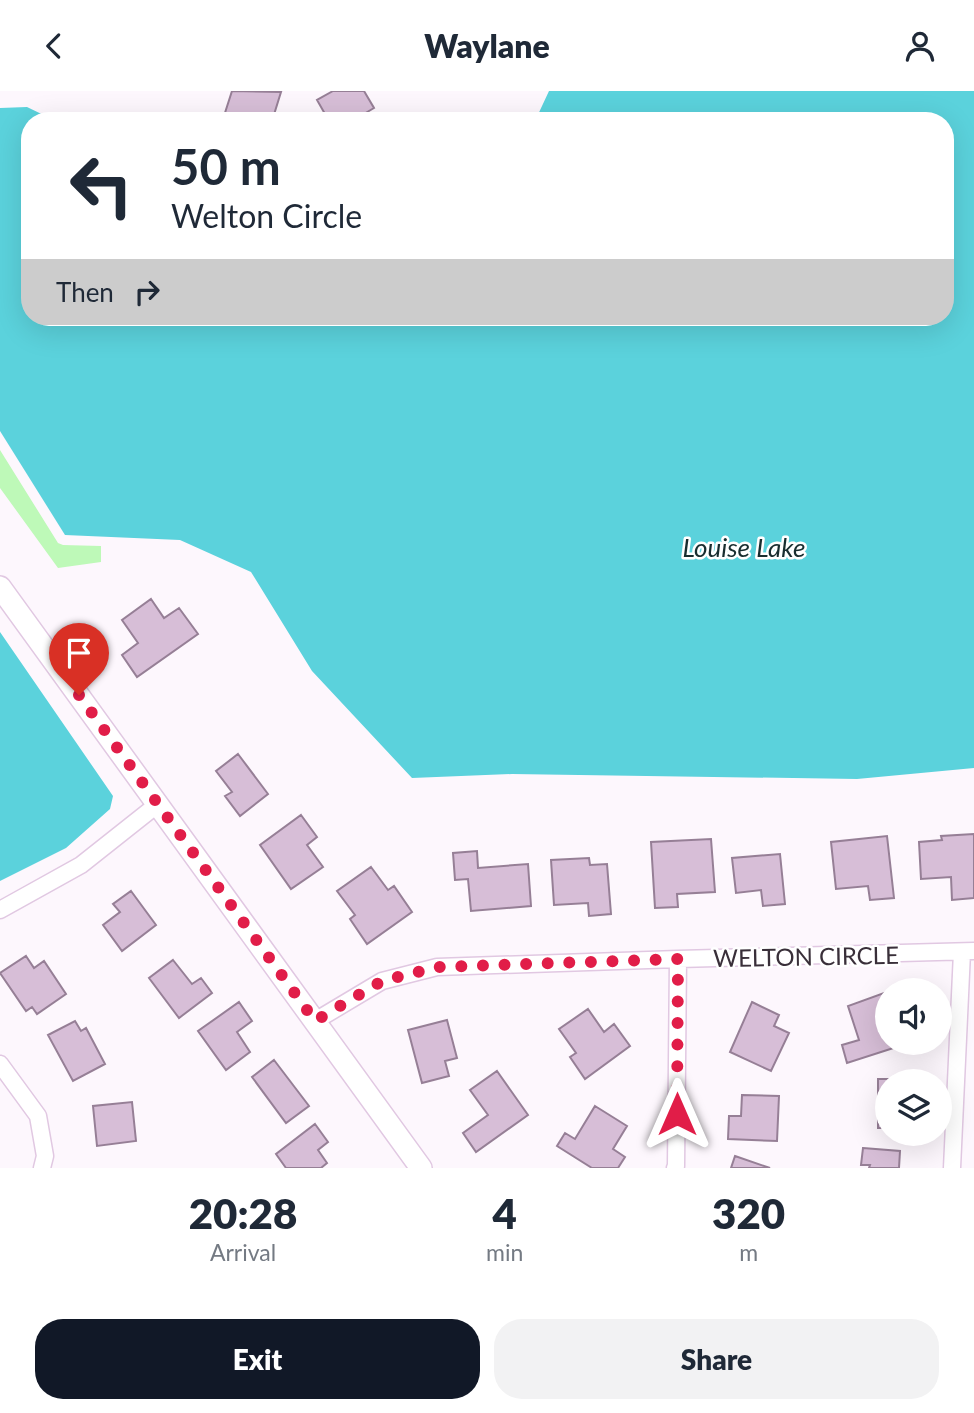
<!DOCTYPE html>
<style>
:root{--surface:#fff;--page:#f2f2f3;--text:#1f2937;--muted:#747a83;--accent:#111827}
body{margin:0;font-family:Lato,sans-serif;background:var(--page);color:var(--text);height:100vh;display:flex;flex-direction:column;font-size:26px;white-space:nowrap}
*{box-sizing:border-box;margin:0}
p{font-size:23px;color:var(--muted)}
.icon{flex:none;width:38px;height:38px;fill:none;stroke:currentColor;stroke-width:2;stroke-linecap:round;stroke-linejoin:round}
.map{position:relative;height:1077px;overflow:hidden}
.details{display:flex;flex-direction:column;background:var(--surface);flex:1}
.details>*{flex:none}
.top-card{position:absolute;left:21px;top:21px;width:933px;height:214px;border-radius:28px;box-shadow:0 7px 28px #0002;background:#fff;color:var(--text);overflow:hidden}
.fabs{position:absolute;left:875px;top:887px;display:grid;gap:14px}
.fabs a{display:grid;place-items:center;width:77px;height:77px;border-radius:50%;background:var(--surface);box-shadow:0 7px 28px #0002;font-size:35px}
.pin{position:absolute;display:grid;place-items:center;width:60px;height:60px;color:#fff;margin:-72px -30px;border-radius:50% 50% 50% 0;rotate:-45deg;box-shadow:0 0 7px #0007}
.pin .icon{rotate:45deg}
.me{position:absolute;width:77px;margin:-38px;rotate:0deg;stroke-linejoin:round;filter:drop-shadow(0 0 5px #0008)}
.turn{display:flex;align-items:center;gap:24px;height:147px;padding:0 35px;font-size:32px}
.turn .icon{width:91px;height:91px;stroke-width:2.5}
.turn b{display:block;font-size:49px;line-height:60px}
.then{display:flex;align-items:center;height:66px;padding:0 35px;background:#0003;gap:14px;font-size:26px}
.eta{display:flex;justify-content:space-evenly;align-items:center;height:119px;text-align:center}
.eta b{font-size:42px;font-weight:800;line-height:49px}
.button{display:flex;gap:14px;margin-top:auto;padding:14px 35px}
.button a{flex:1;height:80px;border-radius:28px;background:var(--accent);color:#fff;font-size:28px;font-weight:800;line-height:80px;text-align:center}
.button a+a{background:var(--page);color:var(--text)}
header{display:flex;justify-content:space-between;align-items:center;height:91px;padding:0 35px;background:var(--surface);font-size:32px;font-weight:800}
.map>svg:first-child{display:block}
</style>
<header><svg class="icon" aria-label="back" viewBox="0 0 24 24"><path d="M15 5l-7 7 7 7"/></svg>Waylane<svg class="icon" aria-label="person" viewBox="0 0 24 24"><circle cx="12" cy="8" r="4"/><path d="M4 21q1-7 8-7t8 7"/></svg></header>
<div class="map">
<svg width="974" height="1077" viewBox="0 0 974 1077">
<rect width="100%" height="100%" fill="#fdf7fd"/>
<path fill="#bef9b8" d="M0,359L58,452L63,454L101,455V471L58,477L0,397Z"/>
<path fill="#5bd2dc" d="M549,0H974V677L857,688L512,683L412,687L312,580L251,481L180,449L65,444L0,340V17L27,16L56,30H30V226H945V30H535Z
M0,541L113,705L110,718L66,757L0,790Z"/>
<path fill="#d7bed7" stroke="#967f96" stroke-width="2" d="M232,0L281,1L272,30H229L223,28Z
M333,0H364L374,17L352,30H329L317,9Z
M151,508L164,527L179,517L198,543L137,586L122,564L138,552L122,529Z
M238,663L268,703L240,725L225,705L232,701L216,680Z
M301,724L317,746L307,754L323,776L291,798L260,754Z
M974,743V807L952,809L951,786L921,788L919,751L942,749L941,745Z
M887,745L894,807L870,809L868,795L836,798L831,751Z
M711,748L715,801L677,803L678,816L655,817L651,751Z
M477,760L478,777L528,773L531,815L471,820L468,788L455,789L453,762Z
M780,763L785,813L763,815L761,799L736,802L732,767Z
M589,767L590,774L607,773L611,823L589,825L588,812L554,814L551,769Z
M371,776L388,799L394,795L412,821L367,853L350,828L355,824L337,800Z
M131,800L156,834L122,860L103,834L120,821L113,813Z
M26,865L34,877L44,870L66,903L37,923L32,916L26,920L0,882Z
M173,869L192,893L201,887L212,902L179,927L149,887Z
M884,902L887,911V952H909L847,972L842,954L859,949L848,915Z
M239,911L252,930L237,941L250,961L226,979L198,940Z
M752,911L779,924L774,935L789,942L771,980L730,961Z
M588,918L604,941L614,933L630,955L585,988L570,966L576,962L559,938Z
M447,929L457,967L445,970L449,985L422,992L408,939Z
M75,930L81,940L86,937L105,973L73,990L48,944Z
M274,969L309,1015L286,1032L252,986Z
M497,980L528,1024L476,1061L463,1042L488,1024L470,999Z
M878,988H904V990H887V1037H878Z
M742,1004L779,1005L777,1050L728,1048L729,1025H741Z
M132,1011L136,1050L97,1055L93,1015Z
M595,1015L627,1035L613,1058L625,1066L618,1077H592L557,1055L565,1042L575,1048Z
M315,1033L328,1051L318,1059L327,1072L321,1077H286L276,1063Z
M863,1057L900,1060L899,1077H869L870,1074H861Z
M735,1065L770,1077H731Z"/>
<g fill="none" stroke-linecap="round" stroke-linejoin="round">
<defs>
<path id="minor" d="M0,819L81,774L158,713
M315,930L382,890L437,876L678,868L974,860
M0,973L38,1025L45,1065L42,1077
M675,1077L676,1075L678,868
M952,1077L962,861"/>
<path id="tertiary" d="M0,496L421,1077"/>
</defs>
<use href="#minor" stroke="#e1c8e2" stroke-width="19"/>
<use href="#tertiary" stroke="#e1c8e2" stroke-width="24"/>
<use href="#minor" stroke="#fff" stroke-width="16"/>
<use href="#tertiary" stroke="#fff" stroke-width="21"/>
</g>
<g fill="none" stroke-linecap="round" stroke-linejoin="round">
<path stroke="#e11d48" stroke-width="12" stroke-dasharray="0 21.6" d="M79,604L315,930L382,890L437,876L678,868L677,1023"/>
</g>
<g text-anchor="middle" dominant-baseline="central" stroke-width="5" stroke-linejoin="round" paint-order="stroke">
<g font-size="24" fill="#392f39" stroke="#fff">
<text transform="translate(806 865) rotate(-1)">WELTON CIRCLE</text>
</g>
<g font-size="26" font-style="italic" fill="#182d2f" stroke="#fff">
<text x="744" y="456">Louise Lake</text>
</g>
</g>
</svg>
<div class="fabs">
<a><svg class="icon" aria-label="sound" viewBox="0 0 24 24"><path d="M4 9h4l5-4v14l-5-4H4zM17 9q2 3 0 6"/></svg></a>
<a><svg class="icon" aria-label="layers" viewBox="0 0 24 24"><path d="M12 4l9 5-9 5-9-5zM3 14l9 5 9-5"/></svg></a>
</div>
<div class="pin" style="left:79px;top:604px;background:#d93025"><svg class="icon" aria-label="arrive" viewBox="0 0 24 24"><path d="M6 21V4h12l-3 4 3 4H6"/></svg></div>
<svg class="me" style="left:677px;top:1023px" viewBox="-20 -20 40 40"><path d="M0-17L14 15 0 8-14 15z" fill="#e11d48" stroke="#fff" stroke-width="4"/></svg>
<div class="top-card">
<div class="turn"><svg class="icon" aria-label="left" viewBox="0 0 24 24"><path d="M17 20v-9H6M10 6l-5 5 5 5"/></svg><div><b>50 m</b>Welton Circle</div></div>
<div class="then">Then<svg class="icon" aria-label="right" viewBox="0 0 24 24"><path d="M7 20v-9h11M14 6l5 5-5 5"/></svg></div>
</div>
</div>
<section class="details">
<div class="eta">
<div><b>20:28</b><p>Arrival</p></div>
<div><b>4</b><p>min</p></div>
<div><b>320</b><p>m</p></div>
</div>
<div class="button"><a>Exit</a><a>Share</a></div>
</section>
